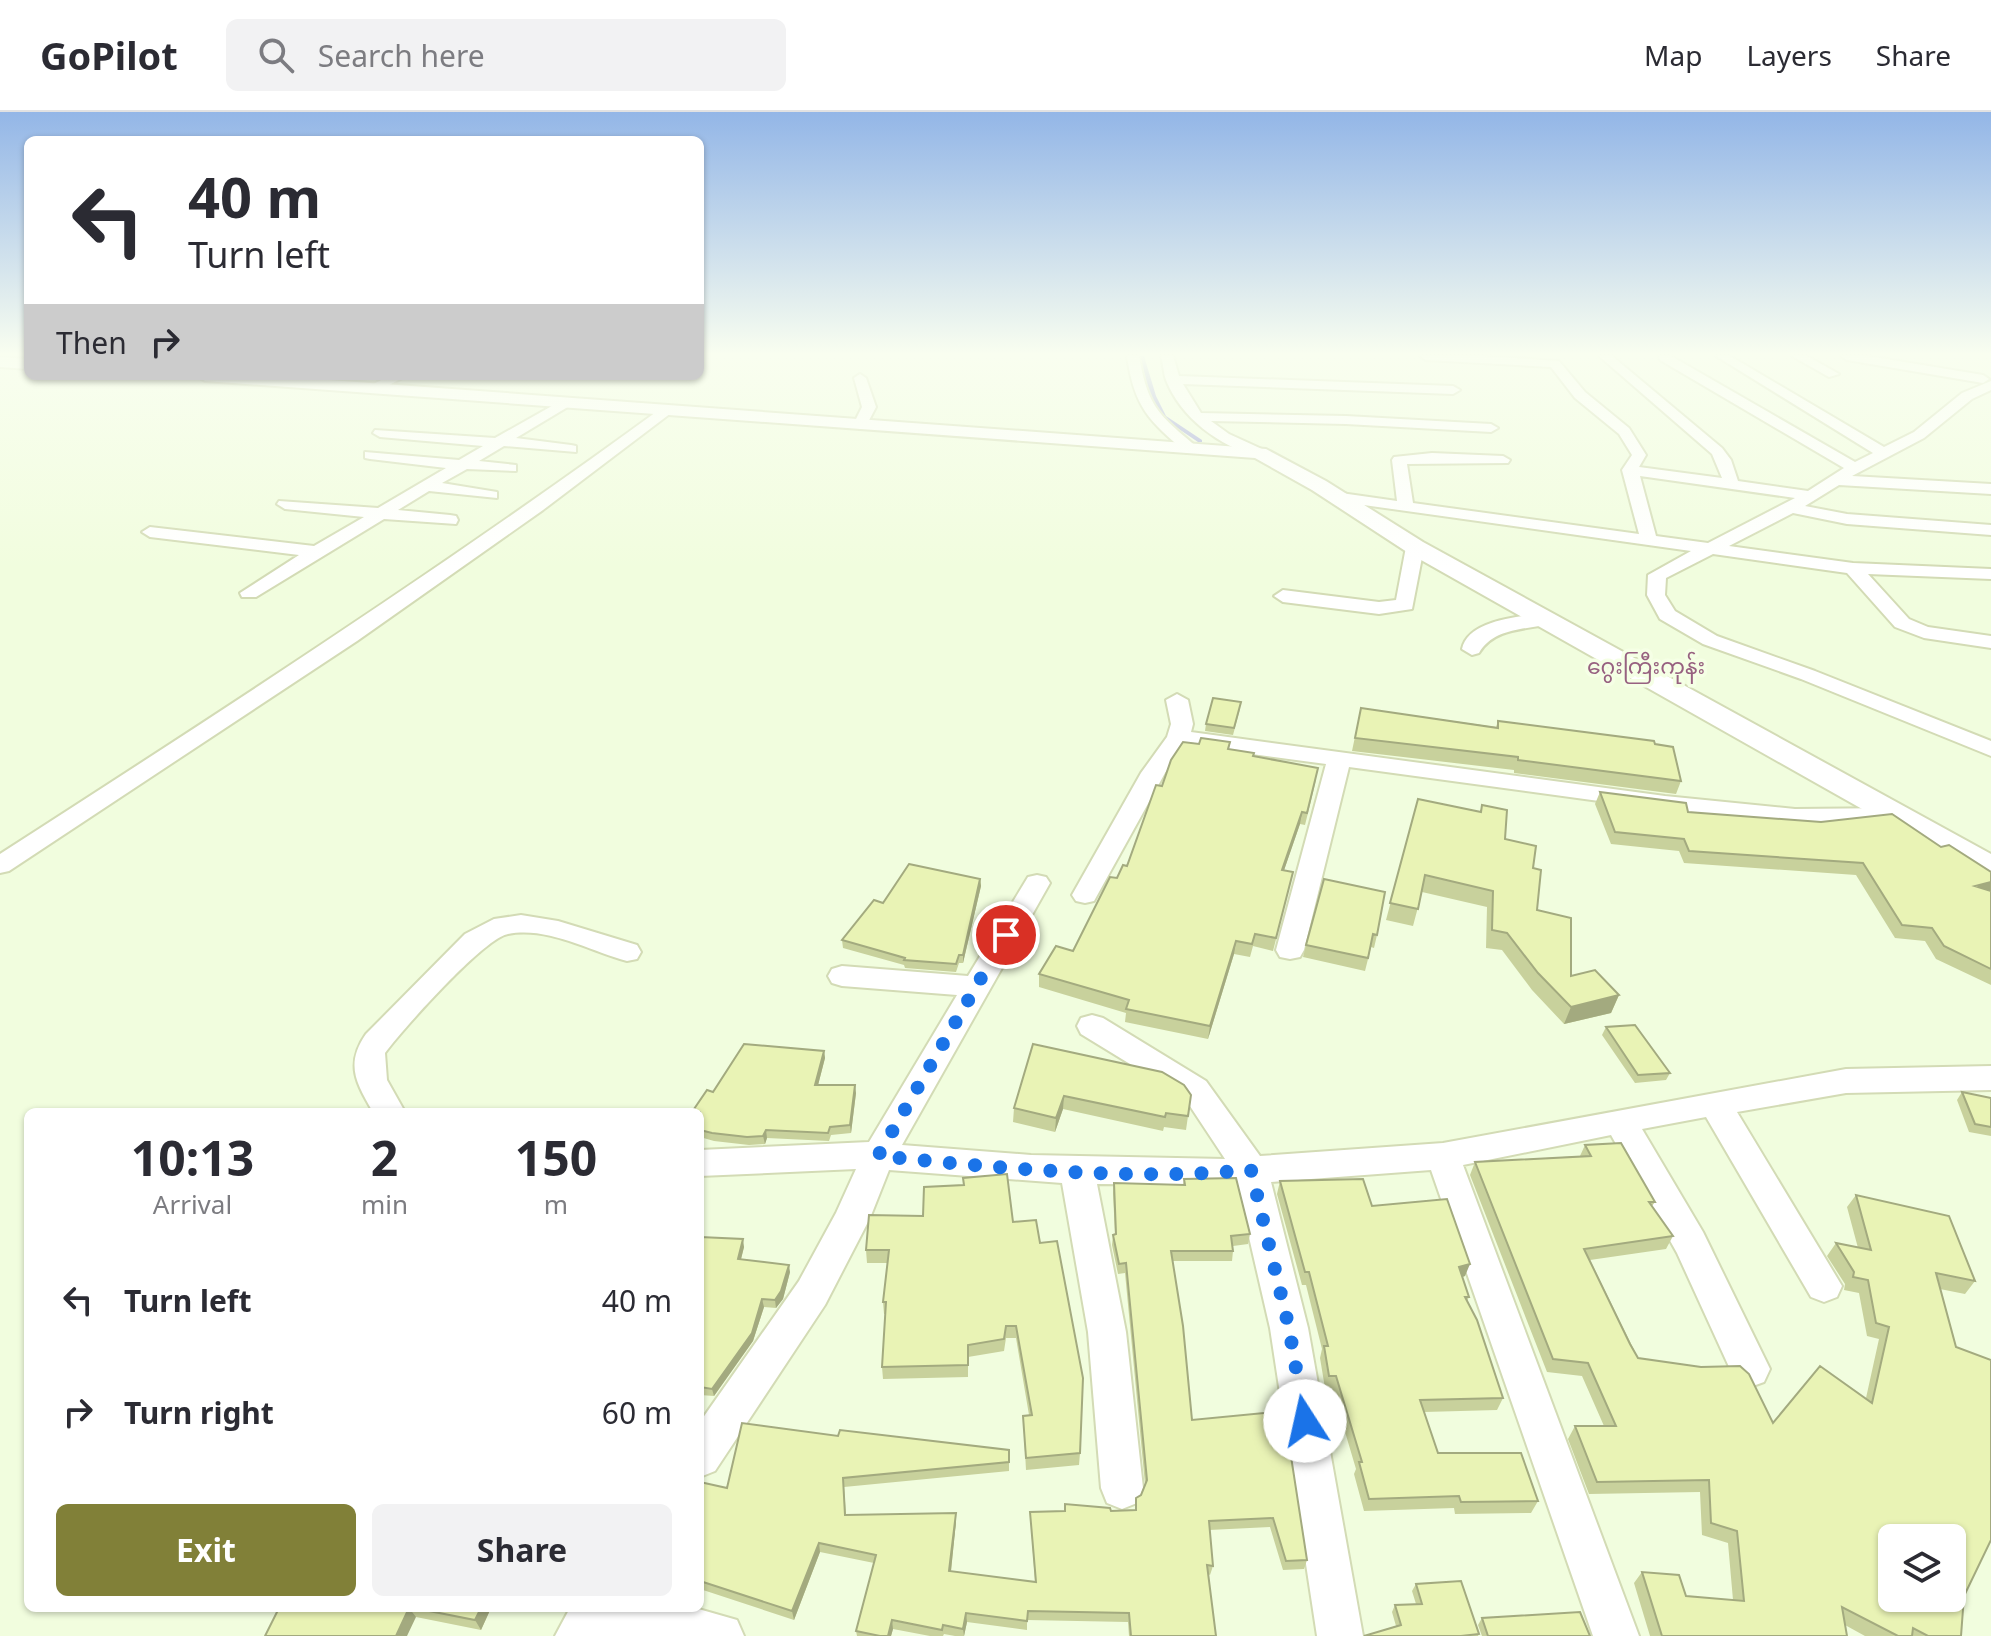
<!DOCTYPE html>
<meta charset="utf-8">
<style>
:root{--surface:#fff;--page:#f2f2f3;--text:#2b2b33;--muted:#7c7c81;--line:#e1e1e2;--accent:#818038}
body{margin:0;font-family:"Noto Sans","Noto Sans Myanmar",sans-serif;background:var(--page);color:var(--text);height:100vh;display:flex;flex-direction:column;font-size:30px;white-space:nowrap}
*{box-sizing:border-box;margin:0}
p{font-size:26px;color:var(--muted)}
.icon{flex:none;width:44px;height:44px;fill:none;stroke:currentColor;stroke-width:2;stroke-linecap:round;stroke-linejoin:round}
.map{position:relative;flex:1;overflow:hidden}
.sheet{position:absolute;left:24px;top:996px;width:680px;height:504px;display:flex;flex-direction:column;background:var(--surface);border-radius:12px;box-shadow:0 2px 6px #0004}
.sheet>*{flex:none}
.top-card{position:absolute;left:24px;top:24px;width:680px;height:244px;border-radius:12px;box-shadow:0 2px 6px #0004;background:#fff;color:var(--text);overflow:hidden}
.buttons{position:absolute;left:1878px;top:1412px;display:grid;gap:16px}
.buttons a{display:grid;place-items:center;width:88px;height:88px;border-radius:12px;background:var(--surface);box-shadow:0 2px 6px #0004;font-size:40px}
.pin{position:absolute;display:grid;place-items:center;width:68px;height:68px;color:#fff;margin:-34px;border:4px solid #fff;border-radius:50%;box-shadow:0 2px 8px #0007}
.me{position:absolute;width:88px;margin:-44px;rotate:350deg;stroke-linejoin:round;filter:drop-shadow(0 0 6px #0008)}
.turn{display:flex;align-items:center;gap:28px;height:168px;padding:0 32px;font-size:36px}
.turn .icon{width:104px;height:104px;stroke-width:2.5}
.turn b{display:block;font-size:56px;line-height:68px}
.then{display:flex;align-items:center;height:76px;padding:0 32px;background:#0003;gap:16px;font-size:30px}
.eta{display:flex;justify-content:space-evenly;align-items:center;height:136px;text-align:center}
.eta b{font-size:48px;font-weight:700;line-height:56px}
.action{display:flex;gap:16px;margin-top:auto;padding:16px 32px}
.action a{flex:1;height:92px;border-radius:12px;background:var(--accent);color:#fff;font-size:32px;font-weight:700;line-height:92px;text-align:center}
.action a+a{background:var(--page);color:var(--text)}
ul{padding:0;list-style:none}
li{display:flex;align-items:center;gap:24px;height:112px;padding:0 32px}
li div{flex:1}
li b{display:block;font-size:30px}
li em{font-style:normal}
header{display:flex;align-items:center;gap:48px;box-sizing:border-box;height:112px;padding:0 40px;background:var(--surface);border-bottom:2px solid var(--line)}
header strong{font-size:38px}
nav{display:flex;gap:44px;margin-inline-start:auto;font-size:28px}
.search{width:560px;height:72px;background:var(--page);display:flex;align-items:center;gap:20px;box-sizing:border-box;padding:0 28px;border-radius:12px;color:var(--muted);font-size:30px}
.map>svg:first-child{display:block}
</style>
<header>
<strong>GoPilot</strong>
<div class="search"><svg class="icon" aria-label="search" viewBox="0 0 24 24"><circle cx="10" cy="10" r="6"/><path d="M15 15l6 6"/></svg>Search here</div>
<nav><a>Map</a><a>Layers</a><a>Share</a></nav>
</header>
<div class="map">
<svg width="1991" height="1524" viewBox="0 0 1991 1524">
<rect width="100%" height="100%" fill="#f1fdde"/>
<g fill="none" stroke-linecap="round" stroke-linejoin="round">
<path fill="#999ed8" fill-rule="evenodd" d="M1140,244H1144L1156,284L1166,304L1202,328V330H1198L1161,305L1150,284Z"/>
<defs>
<path id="minor" d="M1127,244H1139C1148,295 1158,302 1197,335V341H1187C1149,309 1134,295 1127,244Z
M1161,244H1173L1179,264L1453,274L1460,278L1453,282L1183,272L1201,301L1346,304L1491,312L1498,316L1491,320L1346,312L1211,309L1229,322L1264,338V344L1259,345C1219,334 1181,306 1166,268C1164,263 1163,251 1161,244Z
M1420,244H1483L1559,249L1585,280L1629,316L1646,343L1639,355L1722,366L1712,342L1599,244H1612L1722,336L1731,348L1738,369L1808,379L1844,356L1660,248L1659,244H1671L1855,350L1873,341L1716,244H1730L1884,335L1914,320L1962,281L1991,269V278L1972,287L1924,326L1852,364L1991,372V382L1839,373L1805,394L1847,402L1991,413V423L1847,412L1793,401L1729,434L1853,451L1991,457V467L1868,462L1909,507L1928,515L1991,524V536L1924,526L1895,515L1847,461L1713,442L1666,466L1665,483L1675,499L1717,524L1815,559L1991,629V644L1801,567L1703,532L1660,507L1647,483L1648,463L1691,439L1328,388L1326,385L1334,380L1397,389L1392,348L1394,345L1432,341L1503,344L1510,348L1508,351L1407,352L1413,391L1639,422L1622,358L1632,343L1619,322L1575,286L1551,255L1426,248ZM1640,364L1795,386L1708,431L1656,424Z
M1792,244H1807L1839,262L1829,265Z
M1841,244H1868L1983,263L1989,267L1983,271L1847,248Z
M860,262L866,266L876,295L865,316L860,317L853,313L862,295L854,266Z
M389,264H406L378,279L366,276Z
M566,286L573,290L571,293L516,326L571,333L576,334V340L504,334L479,349L516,353V359L467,357L442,371L497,380V386L429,379L398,398L450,403L456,404L458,408L456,412L384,407L256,485H242L240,481L299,443L150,425L142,420L150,415L314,434L364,405L285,397L277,392L279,389L378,396L446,356L370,347L365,346V340L459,348L483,334L380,325L373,321L375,318L495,326Z
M663,295L675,298L543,398L357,529L9,759L0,761V742C225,597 447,453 663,295Z
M1415,430L1424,435L1412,497L1379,502L1283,490L1274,484L1283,478L1379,490L1396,488L1406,435Z
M1547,501L1554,503L1557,507L1554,511C1527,518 1494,515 1479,541L1472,543L1462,537C1468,507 1523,504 1547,501Z
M1177,582L1188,588L1193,612L1191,620L1665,684L1795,697L1896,696L1905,698L1908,703L1905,708L1896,710L1795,711L1665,698L1349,655L1304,838L1300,845L1290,847L1280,845L1276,838L1326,652L1184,633L1165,661L1094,789L1085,791L1076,789L1072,783L1141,661L1167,625L1171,612L1166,588Z
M1037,763L1046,765L1050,771L902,1033L1031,1043L1225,1047L1184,985L1081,922L1077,914L1081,906L1092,903L1103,906L1206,969L1260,1044L1443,1031L1846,957L1991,954V978L1846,981L1737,1000L1842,1174L1837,1185L1824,1190L1811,1185L1706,1005L1642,1017L1703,1120L1770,1257L1764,1270L1750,1275L1736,1270L1677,1141L1611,1023L1463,1053L1639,1524H1593L1431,1058L1271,1070L1308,1216L1363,1524H1317L1270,1216L1237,1073L1097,1072L1126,1220L1143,1376L1137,1391L1122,1397L1107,1391L1101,1376L1088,1220L1062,1071L889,1058L870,1106L825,1193L715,1359L700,1365V1310L799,1169L836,1101L856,1057L700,1064V1038L869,1030L957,883L842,874L832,871L828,864L832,857L842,854L968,864L1028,765Z
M521,803L558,809L637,833L641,840L637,847L627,849C590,839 547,814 508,822C484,826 402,918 385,941L387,968L405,1000H373C356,971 345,952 366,922L465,822L494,807Z
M570,1496H695L737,1508L744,1524H555Z"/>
<path id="tertiary" d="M0,245L28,247V257L0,255Z
M197,264H274L1266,337L1326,369L1423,430L1991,742V766L1979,763L1407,440L1312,378L1255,346L205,269Z"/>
</defs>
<use href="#minor" stroke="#d3dbb5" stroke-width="4"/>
<use href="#tertiary" stroke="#d3dbb5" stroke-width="4"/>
<use href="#minor" fill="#fff" fill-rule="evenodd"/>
<use href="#tertiary" fill="#fff" fill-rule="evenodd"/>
</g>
<path fill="#c8d19c" d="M1361,596L1496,615L1498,609L1655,632L1681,669L1676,682L1514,661V658L1352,639Z
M1240,597L1233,623L1205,619L1206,612Z
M1230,630L1229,637L1316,668L1305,713L1300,712L1284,758L1293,760L1273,839L1253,834L1250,845L1234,842L1208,927L1125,910L1126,901L1039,875V862L1073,839L1117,766L1127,754L1162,674Z
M1600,680L1688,700L1941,735L1991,760V873L1936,847L1925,829L1895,826L1856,763L1684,751L1679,739L1611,732L1595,692Z
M1418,687L1480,700L1482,693L1505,727L1533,756L1537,798L1571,864L1619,883L1611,901L1564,912L1532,878L1502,838L1486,836L1487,795L1422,780L1413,814L1386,808Z
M980,767L981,774L963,851H959L956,860L905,856L904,853L843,836L842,828L883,791Z
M1324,767L1377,823L1374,836L1371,835L1365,859L1303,845Z
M1606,915L1670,961L1666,968L1635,971L1602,923Z
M1033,932L1191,983L1186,1018L1164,1015L1163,1019L1063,997L1055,1020L1013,1010L1014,996Z
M824,939L825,946L818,973L856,981L851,1021L831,1023L829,1029L767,1026L765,1032L749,1033L714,1029L700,1025V1000L713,980Z
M1962,980L1991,986V1024L1969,1020L1957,988Z
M1585,1033L1655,1090L1652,1094L1673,1124L1666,1137L1590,1148L1638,1246L1773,1311L1866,1286L1879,1227L1867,1224L1859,1181L1844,1178L1845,1172L1827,1144L1836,1131L1858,1136L1847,1095L1856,1083L1975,1169L1965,1182L1940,1177L1964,1484L1961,1524H1865L1845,1513L1847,1524H1650L1634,1471L1642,1460L1686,1484L1733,1488L1728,1431L1702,1423L1700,1380L1589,1382L1568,1327L1575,1314H1604L1582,1264L1547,1260L1470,1063L1475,1050L1580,1044Z
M1184,1067L1250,1122L1248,1132L1233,1134V1139L1232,1149H1172L1192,1308L1307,1448L1304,1457L1283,1458L1270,1415L1209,1418L1213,1454L1210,1463L1208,1462L1216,1524H1129L1128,1510L1027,1508V1518L967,1510L964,1524H955L944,1522L943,1524H930L893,1517L891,1524H857L856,1519L874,1451L820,1440L794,1508L700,1477V1370L727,1376L838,1324L1009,1338V1359L844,1375L846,1403L956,1410L951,1459L1035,1470L1030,1400L1135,1398L1136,1386L1141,1383L1145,1372L1125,1161L1118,1162L1112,1133L1113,1123L1115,1122L1113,1081L1114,1071L1183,1073Z
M1280,1069L1372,1094L1465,1164L1462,1165L1469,1185L1467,1189L1503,1286L1497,1298L1424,1300L1438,1341L1538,1389L1531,1401L1455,1402L1454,1396L1364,1399L1354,1362L1356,1357L1332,1276H1325L1320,1246L1322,1237L1306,1173H1302L1277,1082Z
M1013,1110L1080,1341L1079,1353L1026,1358L1023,1304L1029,1303L1016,1226H1006L1004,1239L968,1245V1265L883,1267L882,1255L885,1202H884L883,1190L888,1151H867L866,1138Z
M700,1125L744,1135L741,1147L790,1160L783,1187L776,1196L764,1195L753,1229L714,1284L700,1283Z
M1416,1472L1479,1522L1478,1524H1364L1396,1514L1392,1500L1395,1493L1416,1492L1412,1479Z
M279,1496H491L481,1518L416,1505Z
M1482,1506L1590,1524H1482L1478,1513Z"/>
<path fill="#a3aa7f" d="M1302,700L1300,712L1280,770L1282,758Z
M980,767L981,774L963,851V843Z
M1991,770V780L1975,774Z
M1236,829L1234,842L1208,927L1210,914Z
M1619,883L1611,901L1564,912L1571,895Z
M824,939L825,946L816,981L815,973Z
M855,973L856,981L851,1021L850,1013Z
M1064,984L1063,997L1055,1020L1056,1006Z
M766,1018L767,1026L765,1032L763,1024Z
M743,1127L744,1135L739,1155L738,1147Z
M1470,1152L1465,1164L1454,1168L1459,1155Z
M789,1153L790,1160L783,1187L776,1196L775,1188Z
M762,1187L764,1195L753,1229L714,1284L712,1277Z
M956,1401V1410L950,1468L949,1459Z
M819,1431L820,1440L794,1508L792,1499Z
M409,1496L416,1505L407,1524H396Z
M481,1496H491L481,1518L475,1508Z
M966,1501L967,1510L964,1524L963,1517Z
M892,1508L893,1517L891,1524H888Z"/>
<path fill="#e9f3b5" stroke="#a3aa7f" stroke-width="2" fill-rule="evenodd" d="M1213,586L1241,590L1234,616L1206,612Z
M1361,596L1498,616V609L1654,629L1655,632L1673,635L1681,669L1518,648V645L1355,626Z
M1201,626L1230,630L1228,637L1254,641L1253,644L1318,656L1307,701L1302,700L1282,758L1293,760L1276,826L1255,822L1252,832L1236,829L1210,914L1126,897L1129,888L1039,862L1056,834L1073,839L1110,765L1117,766L1123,753L1127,754L1156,673L1162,674L1171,648L1183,630L1199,632Z
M1600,680L1686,691L1688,700L1821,710L1892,702L1941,735L1949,733L1991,760V770L1975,774L1991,779V857L1944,834L1932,816L1902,813L1863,751L1689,739L1684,727L1615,720Z
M1418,687L1481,700L1482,693L1507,698L1505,727L1536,734L1533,756L1541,758L1537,798L1571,806V864L1595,858L1619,883L1571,895L1538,861L1507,821L1492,818L1493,779L1425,763L1418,797L1390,791Z
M909,752L980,767L963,843H959L956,852L904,848L905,846L842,828L874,788L883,791Z
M1324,767L1385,780L1377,823L1373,822L1368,846L1306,833Z
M1635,913L1670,961L1638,963L1606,915Z
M744,932L824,939L815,973H855L850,1013L830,1015L828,1021L766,1018L763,1024L747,1025L712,1021L700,1018V1000H692L707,978L713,980Z
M1033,932L1162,960L1184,973L1191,983L1188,1004L1166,1001L1165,1005L1064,984L1056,1006L1014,996Z
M1962,980L1991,986V1015L1975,1012Z
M1621,1031L1655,1090H1649L1673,1124L1584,1137L1630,1232L1638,1246L1701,1255L1740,1254L1749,1262L1773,1311L1820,1254L1872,1291L1889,1215L1876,1211L1868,1168L1853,1165L1854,1160L1836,1131L1871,1138L1856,1083L1949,1104L1975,1169L1936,1161L1956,1235L1991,1248V1428L1964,1484L1961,1524H1928L1913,1516L1912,1524H1898L1842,1495L1847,1524H1662L1642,1460L1679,1463L1686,1484L1744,1489L1737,1419L1711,1411L1709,1368L1597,1370L1575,1314H1616L1588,1251L1553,1247L1475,1050L1591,1044L1585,1033ZM1892,1426H1952V1486H1892Z
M1007,1062L1013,1110L1036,1108L1040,1131L1057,1129L1083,1266L1080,1341L1026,1346L1023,1304L1032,1303L1016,1214H1006L1004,1227L968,1233V1253L882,1255L886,1190H883L889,1138H866L869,1103L923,1104L924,1075L964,1073L963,1066Z
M1236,1066L1250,1122L1231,1124L1233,1139H1171L1183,1214L1192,1308L1284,1299L1307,1448L1286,1449L1273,1406L1209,1409L1213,1454L1207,1453L1216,1524H1131L1129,1501L1028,1499L1027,1509L966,1501L963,1517L943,1513L942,1518L892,1508L888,1524H880L856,1519L876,1443L819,1431L792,1499L700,1469V1370L727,1376L742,1311L838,1324L840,1318L1009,1338V1350L843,1366L845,1403L956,1401L949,1459L1036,1470L1030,1400L1065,1399V1392L1110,1396L1111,1399L1136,1398V1386L1141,1383L1147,1368L1126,1151L1119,1152L1113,1123L1116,1122L1114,1071L1185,1073L1184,1067Z
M1363,1067L1372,1094L1447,1087L1470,1152L1459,1155L1469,1185H1465L1477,1208L1503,1286L1420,1288L1438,1341H1521L1538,1389L1461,1390L1459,1384L1369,1387L1359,1350H1362L1336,1264H1329L1324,1234H1328L1309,1160H1305L1280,1069Z
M700,1125L743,1127L738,1147L789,1153L781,1179L775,1188L762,1187L752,1221L712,1277L700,1275Z
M1461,1469L1479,1522L1461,1524H1364L1401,1513L1395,1493L1422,1492L1416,1472Z
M279,1496H409L396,1524H265Z
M414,1496H481L475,1508Z
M1580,1500L1590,1524H1488L1482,1506Z"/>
<linearGradient id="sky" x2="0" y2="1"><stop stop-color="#93b6e7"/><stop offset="0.53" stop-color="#f9fef0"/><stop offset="1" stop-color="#f9fef0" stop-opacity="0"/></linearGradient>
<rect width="1991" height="457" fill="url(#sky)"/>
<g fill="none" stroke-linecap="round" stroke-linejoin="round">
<path stroke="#1a73e8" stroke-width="14" stroke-dasharray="0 25.2" d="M1006,823L878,1044C1001,1056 1128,1069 1251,1058L1289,1216L1305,1309"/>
</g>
<g text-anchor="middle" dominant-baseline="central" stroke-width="7" stroke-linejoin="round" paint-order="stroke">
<g font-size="22" fill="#976180" stroke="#f5ffe5">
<text x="1646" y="553">ဂွေးကြီးကုန်း</text>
</g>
</g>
</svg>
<div class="buttons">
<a><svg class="icon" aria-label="layers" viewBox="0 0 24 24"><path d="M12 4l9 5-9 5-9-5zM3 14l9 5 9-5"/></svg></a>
</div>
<div class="pin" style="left:1006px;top:823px;background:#d93025"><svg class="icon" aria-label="arrive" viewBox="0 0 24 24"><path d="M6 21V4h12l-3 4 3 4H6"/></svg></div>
<svg class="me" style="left:1305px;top:1309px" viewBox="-20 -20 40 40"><circle r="19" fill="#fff"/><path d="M0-13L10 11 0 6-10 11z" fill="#1a73e8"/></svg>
<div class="top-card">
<div class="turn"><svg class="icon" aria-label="left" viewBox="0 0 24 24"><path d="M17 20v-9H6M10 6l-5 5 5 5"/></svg><div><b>40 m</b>Turn left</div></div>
<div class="then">Then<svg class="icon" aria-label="right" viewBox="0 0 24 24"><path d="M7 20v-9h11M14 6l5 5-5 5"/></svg></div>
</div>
<section class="sheet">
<div class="eta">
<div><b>10:13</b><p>Arrival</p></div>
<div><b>2</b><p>min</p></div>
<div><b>150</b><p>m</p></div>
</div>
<ul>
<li><svg class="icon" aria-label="left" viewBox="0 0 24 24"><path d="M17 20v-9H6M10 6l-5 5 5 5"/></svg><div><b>Turn left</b></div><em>40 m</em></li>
<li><svg class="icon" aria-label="right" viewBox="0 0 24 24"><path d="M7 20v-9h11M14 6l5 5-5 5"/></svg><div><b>Turn right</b></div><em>60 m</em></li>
</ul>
<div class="action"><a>Exit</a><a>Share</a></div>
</section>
</div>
